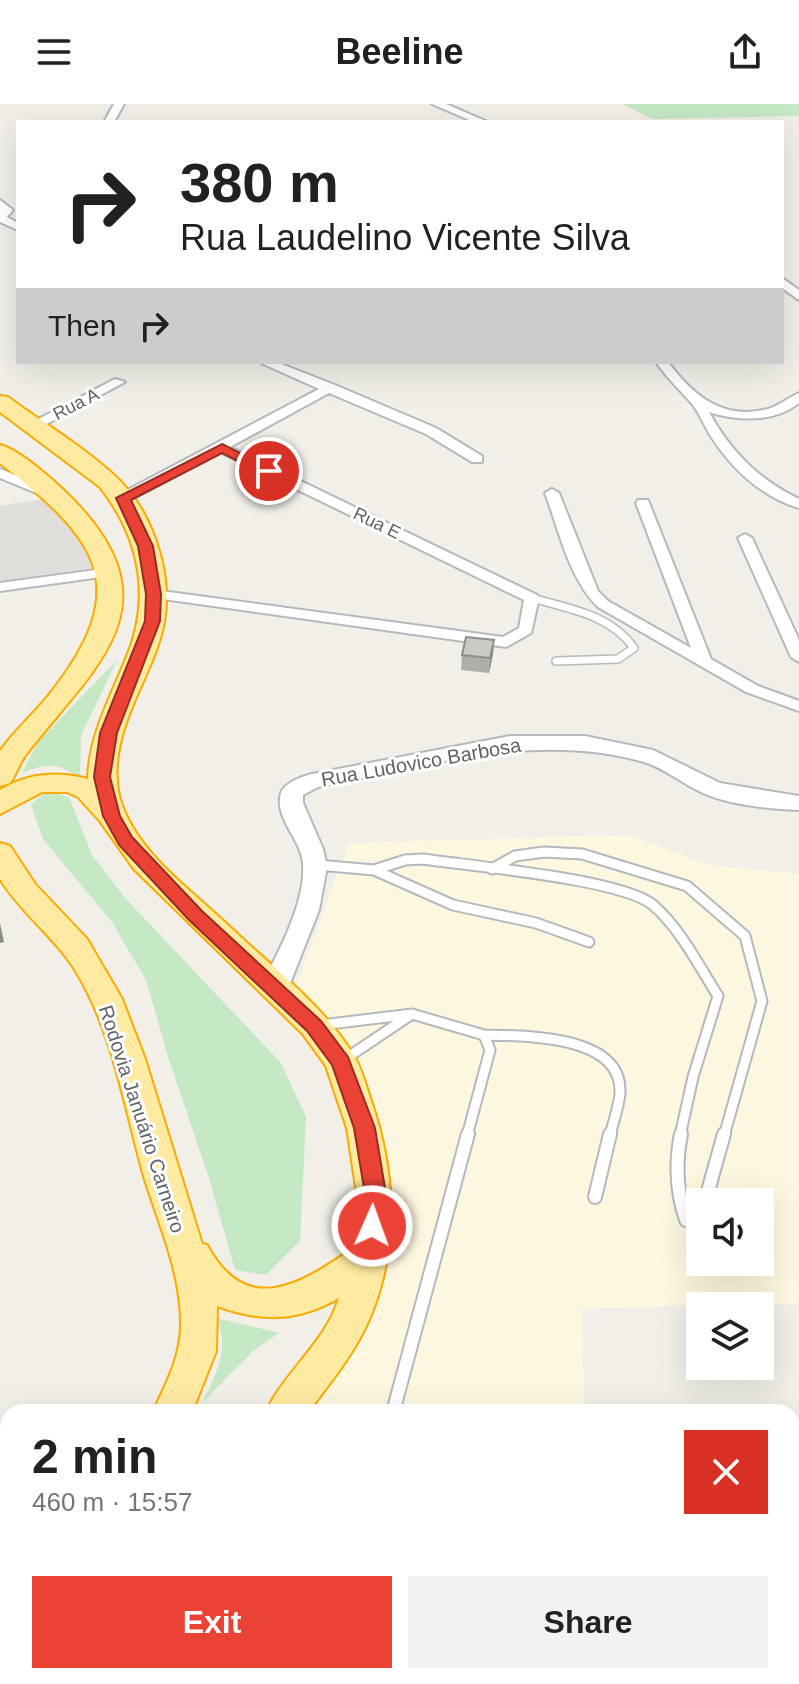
<!DOCTYPE html>
<meta charset="utf-8">
<style>
:root{--surface:#fff;--page:#f2f2f2;--text:#202124;--muted:#757577;--accent:#ea4335}
body{margin:0;font-family:Arial,sans-serif;background:var(--page);color:var(--text);height:100vh;display:flex;flex-direction:column;font-size:30px;white-space:nowrap}
*{box-sizing:border-box;margin:0}
p{font-size:26px;color:var(--muted)}
.icon{flex:none;width:44px;height:44px;fill:none;stroke:currentColor;stroke-width:2;stroke-linecap:round;stroke-linejoin:round}
.map{position:relative;flex:1;overflow:hidden}
.details{position:absolute;left:0px;top:1300px;width:800px;height:280px;display:flex;flex-direction:column;background:var(--surface);border-radius:24px 24px 0 0;box-shadow:0 8px 32px #0002}
.details>*{flex:none}
.banner{position:absolute;left:16px;top:16px;width:768px;height:244px;border-radius:0px;box-shadow:0 8px 32px #0002;background:#fff;color:var(--text);overflow:hidden}
.controls{position:absolute;left:686px;top:1084px;display:grid;gap:16px}
.controls a{display:grid;place-items:center;width:88px;height:88px;border-radius:0px;background:var(--surface);box-shadow:0 8px 32px #0002;font-size:40px}
.pin{position:absolute;display:grid;place-items:center;width:68px;height:68px;color:#fff;margin:-34px;border:4px solid #fff;border-radius:50%;box-shadow:0 2px 8px #0007}
.me{position:absolute;width:88px;margin:-44px;rotate:2deg;stroke-linejoin:round;filter:drop-shadow(0 0 6px #0008)}
.turn{display:flex;align-items:center;gap:28px;height:168px;padding:0 32px;font-size:36px}
.turn .icon{width:104px;height:104px;stroke-width:2.5}
.turn b{display:block;font-size:56px;line-height:68px}
.then{display:flex;align-items:center;height:76px;padding:0 32px;background:#0003;gap:16px;font-size:30px}
.round{display:grid;place-items:center;flex:none;width:84px;height:84px;border-radius:0px;background:var(--page)}
.head{display:flex;align-items:center;justify-content:space-between;height:136px;padding:0 32px}
h1{font-size:48px;font-weight:600;line-height:60px}
.cta{display:flex;gap:16px;margin-top:auto;padding:16px 32px}
.cta a{flex:1;height:92px;border-radius:0px;background:var(--accent);color:#fff;font-size:32px;font-weight:600;line-height:92px;text-align:center}
.cta a+a{background:var(--page);color:var(--text)}
header{display:flex;justify-content:space-between;align-items:center;height:104px;padding:0 32px;background:var(--surface);font-size:36px;font-weight:600}
.map>svg:first-child{display:block}
</style>
<header><svg class="icon" aria-label="menu" viewBox="0 0 24 24"><path d="M4 6h16M4 12h16M4 18h16"/></svg>Beeline<svg class="icon" aria-label="share" viewBox="0 0 24 24"><path d="M12 15V3M7 8l5-5 5 5M5 13v7h14v-7"/></svg></header>
<div class="map">
<svg width="799" height="1580" viewBox="0 0 799 1580">
<rect width="100%" height="100%" fill="#f1efe8"/>
<path fill="#fef7e0" fill-rule="evenodd" d="M628,731L710,761L799,770V1200L582,1204L584,1308H304L363,1217L395,1094L350,952L295,884L349,739ZM700,1098H760V1158H700Z
M60,1572H589V1580H52Z"/>
<path fill="#e0deda" d="M48,394L82,432L92,464L0,477V402Z"/>
<path fill="#c5e8c5" d="M622,0H799V12L653,15Z
M117,556L81,632L80,675C60,658 45,659 22,669L38,638Z
M46,687L69,693L92,751L127,796L281,959L306,1013L300,1137L266,1171L235,1166L208,1071L170,959L146,876L112,818L43,735L31,701Z
M216,1214L279,1229L252,1248L201,1300C216,1271 231,1245 216,1214Z"/>
<g fill="none" stroke-linecap="round" stroke-linejoin="round">
<defs>
<path id="service-far2" d="M532,494C569,505 610,510 634,544L618,555L556,557"/>
<path id="service-far1" d="M318,761L374,766L453,801L536,819L589,838
M492,765L515,752L544,748L582,750L687,782L745,832L762,897L724,1032
M374,766L405,756L423,755C470,762 622,775 653,801C680,824 699,862 718,892L693,973L680,1032
M321,921L412,910L484,931L490,946L467,1032
M484,931C523,932 623,930 620,989C619,1003 613,1018 610,1032
M345,955L409,912"/>
<path id="service" d="M681,1030C675,1060 676,1087 686,1116L698,1115L700,1111
M595,1093L610,1030
M705,1098L724,1030
M393,1308L468,1030
M56,1580L64,1572"/>
<path id="minor" d="M114,0H124L114,18H104Z
M432,0H446L488,18H474Z
M0,96L13,106L7,113L18,119V126L0,118Z
M782,174L799,186V196L782,184Z
M259,258H276L335,281L436,324L482,352V358H472L426,330L329,289L230,343L537,491L539,494L531,529L506,543L149,493L147,490L154,486L503,533L519,524L524,496L220,348L128,397H118V391L319,285Z
M656,258H668C694,293 725,318 771,304C782,300 789,293 799,289V299C774,319 737,317 709,308C730,347 758,375 799,395V404C762,393 732,365 712,334C705,324 700,310 693,301C681,287 667,274 656,258Z
M115,275L125,278L39,324L27,321Z
M0,365L54,386L56,389L54,392H44L0,374Z
M552,385L559,389L598,487L608,497L691,544L636,399L638,396H648L711,555L758,582L799,597V607L746,588L598,503C569,475 559,426 545,389Z
M745,430L752,434L799,536V558L791,553L738,434Z
M110,464L115,465V471L0,487V479Z
M8,1350V1372L0,1373V1351Z
M661,1572H684L687,1580H658Z"/>
<path id="tertiary" d="M510,632H585L653,646L720,679L799,692V706C769,705 730,701 703,689C683,680 664,664 644,658C536,627 425,662 318,683L303,691V699L323,745L327,763L319,806L289,882L273,891L264,888L260,882C278,851 310,790 302,753C297,732 274,711 281,689C284,679 303,672 312,670Z"/>
<path id="trunk" d="M0,292L8,293C43,319 84,343 116,373C152,407 173,469 164,518C159,546 145,572 134,598C120,631 109,669 123,704C142,753 195,789 232,825C273,864 324,902 354,952C361,964 365,978 369,991C395,1063 400,1140 371,1211C357,1246 331,1278 308,1308H266C285,1267 326,1238 339,1194C298,1218 261,1218 217,1202L216,1247L192,1308H153C166,1280 180,1254 181,1223C182,1172 160,1123 145,1076C125,1007 114,931 77,869C56,834 22,810 0,775V739L10,742L35,780L87,835L122,895L145,955L202,1140L207,1141C246,1214 300,1181 352,1145L357,1090L347,1024L326,962L303,930L134,765L100,717L78,693L67,688H42L0,710V686C28,669 57,667 88,675C89,633 109,596 125,557C152,496 141,435 100,383L0,308Z
M0,341C23,347 65,386 81,404C173,506 92,565 28,648C20,657 17,669 10,679L0,682V647C14,627 33,611 49,591C136,481 97,435 0,359Z
M8,1454V1499L0,1502V1457Z
M8,1571V1572H54L50,1580H4Z"/>
</defs>
<use href="#service-far2" stroke="#b5b8bc" stroke-width="10"/>
<use href="#service-far1" stroke="#b5b8bc" stroke-width="13"/>
<use href="#service" stroke="#b5b8bc" stroke-width="16"/>
<use href="#minor" stroke="#b5b8bc" stroke-width="4"/>
<use href="#tertiary" stroke="#b5b8bc" stroke-width="4"/>
<use href="#trunk" stroke="#f9ab00" stroke-width="4"/>
<use href="#service-far2" stroke="#fff" stroke-width="7"/>
<use href="#service-far1" stroke="#fff" stroke-width="9"/>
<use href="#service" stroke="#fff" stroke-width="12"/>
<use href="#minor" fill="#fff" fill-rule="evenodd"/>
<use href="#tertiary" fill="#fff" fill-rule="evenodd"/>
<use href="#trunk" fill="#feeaa1" fill-rule="evenodd"/>
</g>
<path fill="#afaea9" d="M494,536L493,550L489,569L461,566L462,551Z"/>
<path fill="#8f8d8a" d="M494,536L493,550L489,569L490,554Z
M0,819L4,838L0,839Z"/>
<path fill="#cccac5" stroke="#8f8d8a" stroke-width="2" d="M466,533L494,536L490,554L462,551Z"/>
<path fill="#ea4335" stroke="#982c22" stroke-width="2" d="M222,340L276,367L264,370L222,349L131,396L153,442L161,490L160,517L117,629L110,673L120,712L132,733L202,807L321,917L348,953L375,1024L386,1090L380,1128L372,1130L365,1128L361,1122L365,1090L354,1024L332,961L307,927L189,816L119,741L103,712L94,673L100,629L145,517L146,490L138,442L116,394Z"/>
<g text-anchor="middle" dominant-baseline="central" stroke-width="6" stroke-linejoin="round" paint-order="stroke">
<g font-size="18" fill="#5f6368" stroke="#fff">
<text transform="translate(76 300) rotate(-27)">Rua A</text>
<text transform="translate(377 419) rotate(26)">Rua E</text>
</g>
<g font-size="20" fill="#5f6368" stroke="#fff">
<text transform="translate(421 658) rotate(-10)">Rua Ludovico Barbosa</text>
<text transform="translate(142 1015) rotate(72)">Rodovia Januário Carneiro</text>
</g>
</g>
</svg>
<div class="controls">
<a><svg class="icon" aria-label="sound" viewBox="0 0 24 24"><path d="M4 9h4l5-4v14l-5-4H4zM17 9q2 3 0 6"/></svg></a>
<a><svg class="icon" aria-label="layers" viewBox="0 0 24 24"><path d="M12 4l9 5-9 5-9-5zM3 14l9 5 9-5"/></svg></a>
</div>
<div class="pin" style="left:269px;top:367px;background:#d93025"><svg class="icon" aria-label="arrive" viewBox="0 0 24 24"><path d="M6 21V4h12l-3 4 3 4H6"/></svg></div>
<svg class="me" style="left:372px;top:1122px" viewBox="-20 -20 40 40"><circle r="17" fill="#ea4335" stroke="#fff" stroke-width="3"/><path d="M0-11L8 9 0 5-8 9z" fill="#fff"/></svg>
<div class="banner">
<div class="turn"><svg class="icon" aria-label="right" viewBox="0 0 24 24"><path d="M7 20v-9h11M14 6l5 5-5 5"/></svg><div><b>380 m</b>Rua Laudelino Vicente Silva</div></div>
<div class="then">Then<svg class="icon" aria-label="right" viewBox="0 0 24 24"><path d="M7 20v-9h11M14 6l5 5-5 5"/></svg></div>
</div>
<section class="details">
<div class="head"><div><h1>2 min</h1><p>460 m · 15:57</p></div><a class="round" style="background:#d93025;color:#fff"><svg class="icon" aria-label="close" viewBox="0 0 24 24"><path d="M6 6l12 12M18 6L6 18"/></svg></a></div>
<div class="cta"><a>Exit</a><a>Share</a></div>
</section>
</div>
